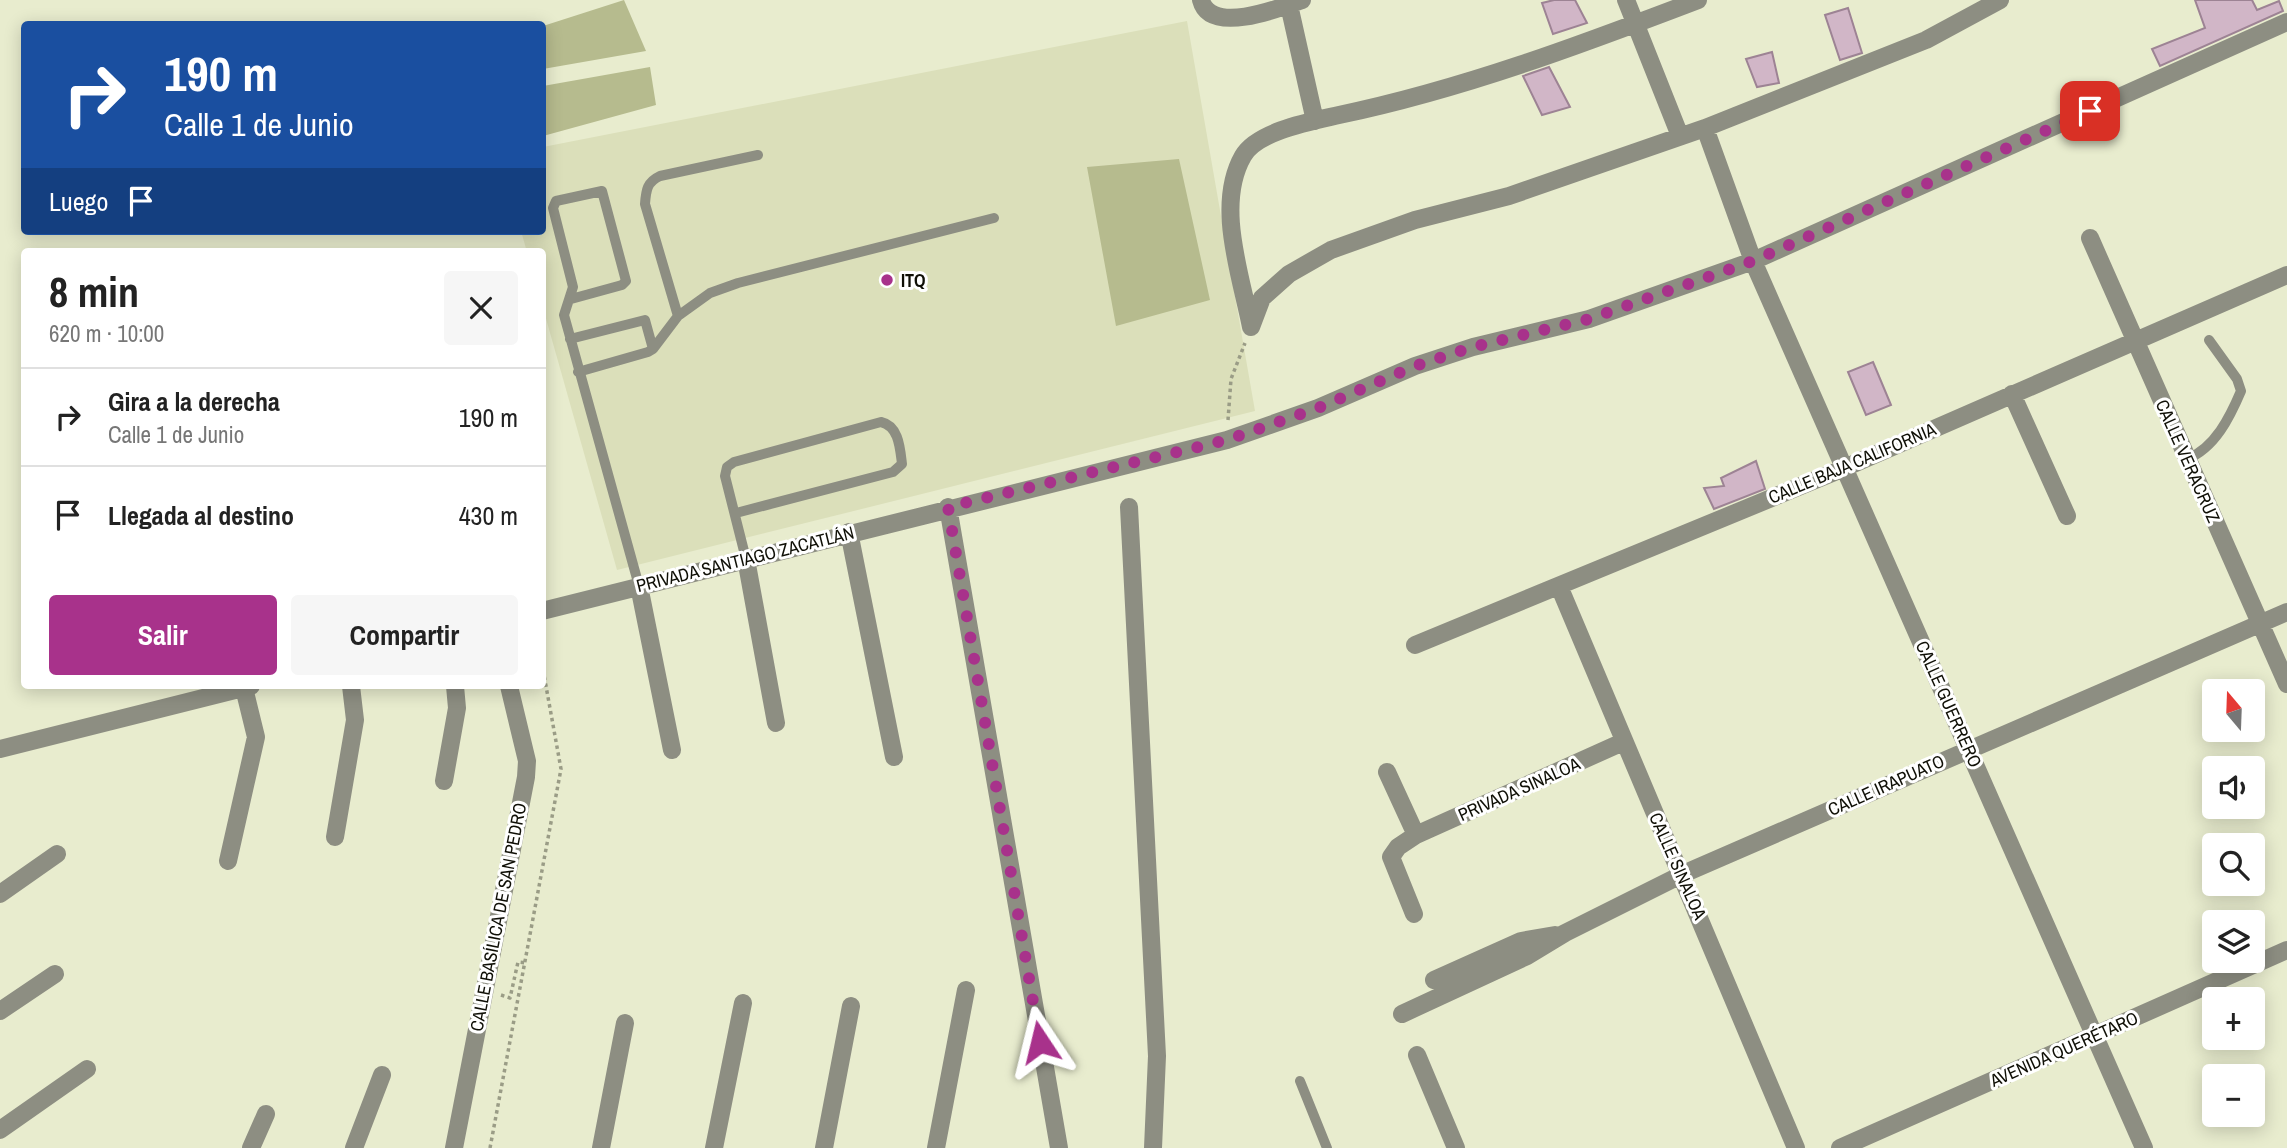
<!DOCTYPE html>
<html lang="es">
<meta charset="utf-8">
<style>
:root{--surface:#fff;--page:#f6f6f6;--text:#222;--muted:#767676;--line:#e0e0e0;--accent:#a8328b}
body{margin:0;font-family:"Archivo Narrow",sans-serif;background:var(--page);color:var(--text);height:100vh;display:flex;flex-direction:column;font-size:26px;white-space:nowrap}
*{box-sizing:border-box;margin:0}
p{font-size:23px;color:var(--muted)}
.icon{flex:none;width:38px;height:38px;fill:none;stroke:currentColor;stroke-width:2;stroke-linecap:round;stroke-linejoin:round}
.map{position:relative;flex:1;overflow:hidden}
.drawer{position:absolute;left:21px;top:248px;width:525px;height:441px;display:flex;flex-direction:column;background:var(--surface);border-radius:7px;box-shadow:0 4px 18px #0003}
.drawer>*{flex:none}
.hud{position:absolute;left:21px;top:21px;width:525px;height:214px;border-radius:7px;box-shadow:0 4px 18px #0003;background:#1a4fa0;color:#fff;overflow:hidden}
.needle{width:46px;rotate:341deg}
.fabs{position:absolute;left:2202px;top:679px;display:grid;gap:14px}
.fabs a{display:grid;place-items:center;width:63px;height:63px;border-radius:7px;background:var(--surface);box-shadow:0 4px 18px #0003;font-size:35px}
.pin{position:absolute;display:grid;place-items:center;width:60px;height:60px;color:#fff;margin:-30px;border-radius:14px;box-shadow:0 4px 10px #0006}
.me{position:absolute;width:77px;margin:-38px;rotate:350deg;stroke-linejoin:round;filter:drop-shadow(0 0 5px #0008)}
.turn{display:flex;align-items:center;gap:24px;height:147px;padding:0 28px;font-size:32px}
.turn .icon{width:91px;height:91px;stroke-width:2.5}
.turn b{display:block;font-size:49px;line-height:60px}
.then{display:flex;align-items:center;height:66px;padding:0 28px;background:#0003;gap:14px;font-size:26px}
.round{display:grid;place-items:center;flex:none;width:74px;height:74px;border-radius:7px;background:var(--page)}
.overview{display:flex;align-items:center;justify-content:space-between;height:119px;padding:0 28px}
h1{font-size:42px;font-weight:700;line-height:52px}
.action{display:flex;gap:14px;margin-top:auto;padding:14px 28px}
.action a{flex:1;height:80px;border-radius:7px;background:var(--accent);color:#fff;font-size:28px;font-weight:700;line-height:80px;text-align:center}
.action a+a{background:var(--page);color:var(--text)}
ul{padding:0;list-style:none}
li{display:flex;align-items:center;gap:21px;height:98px;padding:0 28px;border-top:2px solid var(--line)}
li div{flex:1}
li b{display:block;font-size:26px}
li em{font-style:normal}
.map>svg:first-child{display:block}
</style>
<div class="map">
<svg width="2287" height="1148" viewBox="0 0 2287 1148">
<rect width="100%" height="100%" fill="#e8ecce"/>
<path fill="#dbdfba" d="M1187,21L1255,411L617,570L543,308L542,252H527L521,231H542L543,147Z"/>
<path fill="#b6bb8e" d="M624,0L646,51L543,69V26Z
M650,67L656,105L543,136V86Z
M1179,159L1210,300L1116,326L1087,167Z"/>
<path fill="#d1b6c7" stroke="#9d8394" stroke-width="2" d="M1554,0H1575L1587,23L1553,34L1542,3Z
M2195,0H2252L2257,10L2279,1L2283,11L2160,66L2152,49L2205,28Z
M1848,8L1862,53L1840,60L1825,15Z
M1772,52L1779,83L1757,87L1746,59Z
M1549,67L1570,107L1542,115L1523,76Z
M1873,362L1891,405L1866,415L1848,372Z
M1756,461L1765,489L1714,509L1704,488L1724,486L1721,478Z"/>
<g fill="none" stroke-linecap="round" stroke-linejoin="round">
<path stroke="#9a9c86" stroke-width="3.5" stroke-dasharray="3.5 3.5" stroke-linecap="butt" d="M1228,420L1231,379L1245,343
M501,995L510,998L518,962L527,963
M490,1148L561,769L542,664"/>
<path stroke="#8d8e82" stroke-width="10" d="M571,299L622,285L626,281L602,191L556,201L553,208L573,287L564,315L639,586
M678,316L645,204C646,190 647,182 660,176L758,155
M570,339L645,320L653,349L648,352L578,372
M653,349L678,316L710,293L738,283L994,218
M2187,459C2215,448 2230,417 2241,391L2237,379L2209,340
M736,513L893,472L902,464C900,448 899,426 881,422L734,462L727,467L725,476L746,559
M1300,1081L1327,1148"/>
<path stroke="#8d8e82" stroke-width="18" d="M1201,0C1210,35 1278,9 1302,0
M1626,0L1680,136
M1289,5L1315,121
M1705,128L1753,261L2144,1148
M2090,238L2287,684
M1251,327L1262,298L1289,274L1331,250L1415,220L1509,196L1705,128L1926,40L2000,0
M1251,327C1241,275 1215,205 1243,156C1257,131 1313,121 1339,115C1463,89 1580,45 1698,0
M2012,394L2067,516
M948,507L1059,1148
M1129,507L1157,1056L1153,1148
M849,532L894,757
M746,559L776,723
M639,586L672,750
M1559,586L1796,1148
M542,611L1227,440L1318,408L1415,366L1473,347L1589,319L1753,261L2287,22
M1415,645L1842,469L2287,275
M0,749L251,686
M1387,772L1416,835
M444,781L457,708L455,686
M335,837L355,720L351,686
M228,861L256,737L244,688
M0,894L57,854
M1414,914L1391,857L1398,847L1416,835L1623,742
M1434,980L1521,941L1555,935
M0,1011L55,974
M1402,1014L1527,956L1565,933L1683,874L2287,612
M1417,1055L1456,1148
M0,1130L87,1069
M251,1148L266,1114
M354,1148L382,1075
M454,1148L526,777L527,761L509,686
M601,1148L625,1023
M714,1148L743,1003
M824,1148L851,1006
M936,1148L966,990
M1840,1148L2287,950"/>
</g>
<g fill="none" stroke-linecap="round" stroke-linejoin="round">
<path stroke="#a8328b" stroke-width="12" stroke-dasharray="0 21.6" d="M1040,1042L948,507L1227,440L1318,408L1415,366L1473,347L1589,319L1753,261L2090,111"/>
</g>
<circle fill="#a8328b" stroke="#fff" stroke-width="2.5" cx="887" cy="280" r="7"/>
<g text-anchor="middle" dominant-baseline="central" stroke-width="6" stroke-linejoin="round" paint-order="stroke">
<g font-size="18" font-weight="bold" fill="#0f0f06" stroke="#fff" text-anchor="start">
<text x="901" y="280">ITQ</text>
</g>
<g font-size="18" fill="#0f0f06" stroke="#fff">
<text transform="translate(2188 461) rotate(66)">CALLE VERACRUZ</text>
<text transform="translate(1852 463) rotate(-23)">CALLE BAJA CALIFORNIA</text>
<text transform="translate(745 559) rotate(-14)">PRIVADA SANTIAGO ZACATLÁN</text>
<text transform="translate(1949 704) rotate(66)">CALLE GUERRERO</text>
<text transform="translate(1886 785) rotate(-24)">CALLE IRAPUATO</text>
<text transform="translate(1519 789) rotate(-24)">PRIVADA SINALOA</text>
<text transform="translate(1678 866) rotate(66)">CALLE SINALOA</text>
<text transform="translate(498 917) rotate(-79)">CALLE BASÍLICA DE SAN PEDRO</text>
<text transform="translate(2064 1049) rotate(-24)">AVENIDA QUERÉTARO</text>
</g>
</g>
</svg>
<div class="fabs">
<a><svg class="needle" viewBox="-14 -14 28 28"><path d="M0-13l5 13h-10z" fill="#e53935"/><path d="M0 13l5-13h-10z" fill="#767676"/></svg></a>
<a><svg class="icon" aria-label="sound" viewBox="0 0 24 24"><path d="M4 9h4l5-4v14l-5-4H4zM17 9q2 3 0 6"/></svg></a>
<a><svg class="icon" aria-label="search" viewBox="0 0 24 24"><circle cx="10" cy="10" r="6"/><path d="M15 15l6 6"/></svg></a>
<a><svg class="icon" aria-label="layers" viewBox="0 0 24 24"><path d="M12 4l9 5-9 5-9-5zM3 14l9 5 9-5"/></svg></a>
<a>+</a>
<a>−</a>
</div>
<div class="pin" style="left:2090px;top:111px;background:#d93025"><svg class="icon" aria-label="arrive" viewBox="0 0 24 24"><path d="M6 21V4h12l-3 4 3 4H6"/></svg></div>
<svg class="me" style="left:1040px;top:1042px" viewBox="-20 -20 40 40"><path d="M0-17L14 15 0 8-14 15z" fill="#a8328b" stroke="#fff" stroke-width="4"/></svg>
<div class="hud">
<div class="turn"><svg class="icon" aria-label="right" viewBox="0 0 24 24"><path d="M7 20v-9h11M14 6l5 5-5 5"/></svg><div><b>190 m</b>Calle 1 de Junio</div></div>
<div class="then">Luego<svg class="icon" aria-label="arrive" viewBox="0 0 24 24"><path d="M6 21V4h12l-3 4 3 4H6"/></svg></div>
</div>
<section class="drawer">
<div class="overview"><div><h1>8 min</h1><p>620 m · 10:00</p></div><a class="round"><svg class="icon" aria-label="close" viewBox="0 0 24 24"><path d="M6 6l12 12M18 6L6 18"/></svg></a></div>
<ul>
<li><svg class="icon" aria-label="right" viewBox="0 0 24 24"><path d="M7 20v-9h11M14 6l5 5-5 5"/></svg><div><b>Gira a la derecha</b><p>Calle 1 de Junio</p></div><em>190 m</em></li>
<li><svg class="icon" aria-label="arrive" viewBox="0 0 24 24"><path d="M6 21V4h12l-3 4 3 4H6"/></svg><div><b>Llegada al destino</b></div><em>430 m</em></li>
</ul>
<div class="action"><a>Salir</a><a>Compartir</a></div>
</section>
</div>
